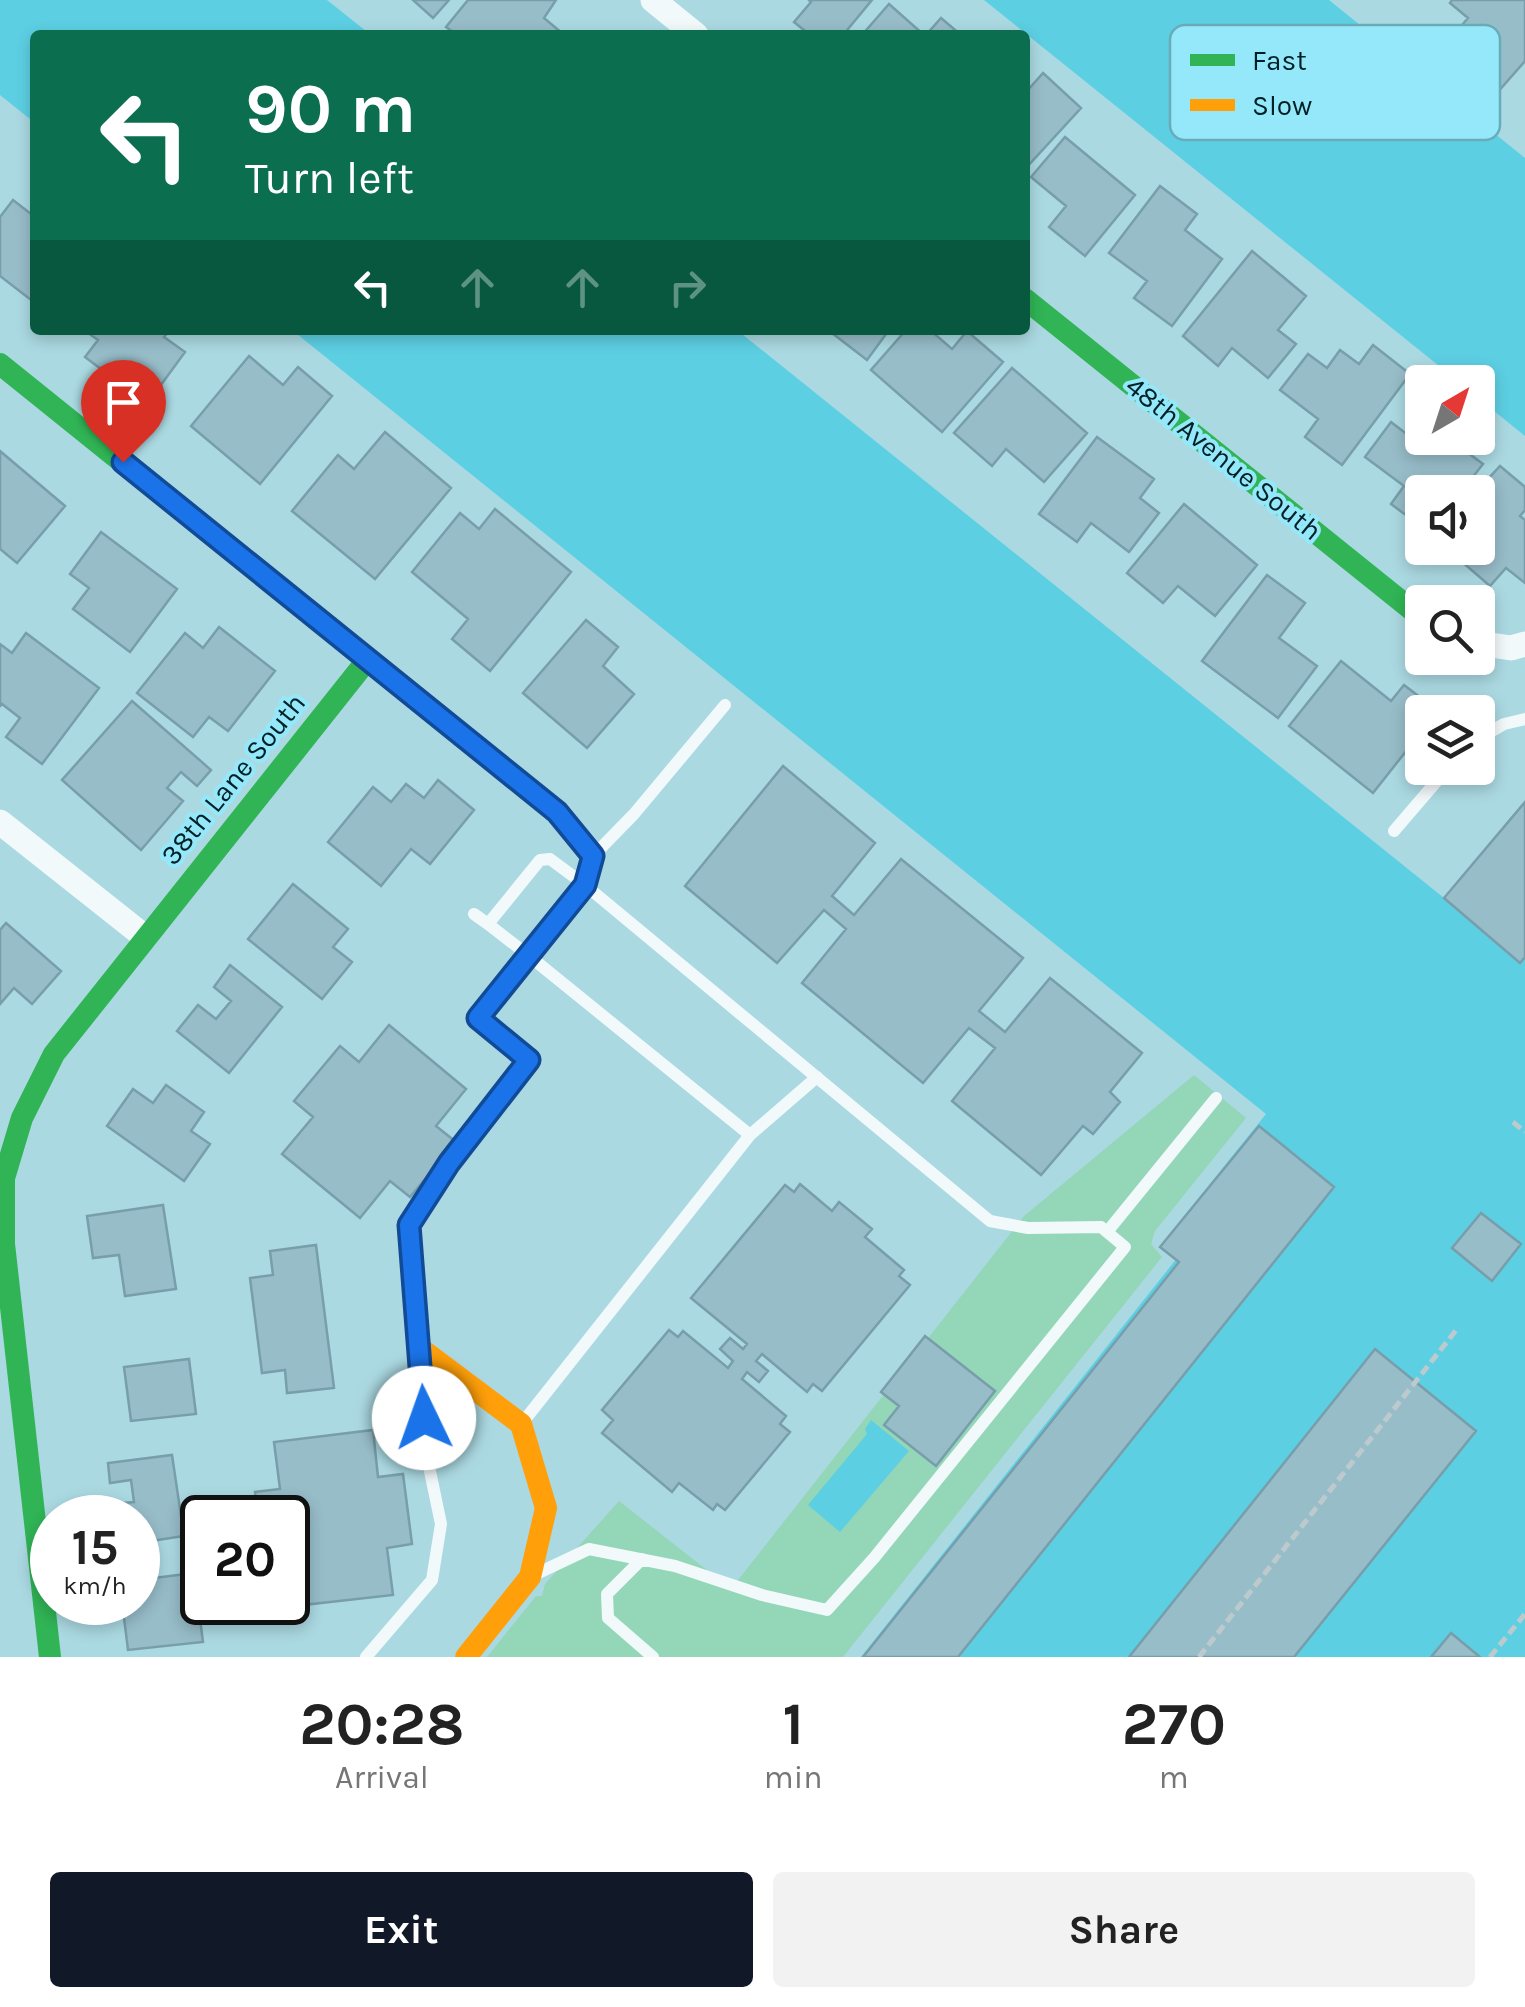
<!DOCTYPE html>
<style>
:root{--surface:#fff;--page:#f2f2f2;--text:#222;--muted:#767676;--accent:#111827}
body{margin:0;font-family:Karla,sans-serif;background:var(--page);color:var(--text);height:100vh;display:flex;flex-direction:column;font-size:38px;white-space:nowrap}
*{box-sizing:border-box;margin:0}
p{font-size:32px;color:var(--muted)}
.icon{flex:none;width:55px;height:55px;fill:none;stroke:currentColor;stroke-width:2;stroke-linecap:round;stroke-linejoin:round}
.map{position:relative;height:1657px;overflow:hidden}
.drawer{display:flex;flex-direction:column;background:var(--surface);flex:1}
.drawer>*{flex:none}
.banner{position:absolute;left:30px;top:30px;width:1000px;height:305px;border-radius:10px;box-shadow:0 5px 15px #0003;background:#0b6e4f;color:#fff;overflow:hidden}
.needle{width:65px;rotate:39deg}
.buttons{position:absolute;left:1405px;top:365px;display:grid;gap:20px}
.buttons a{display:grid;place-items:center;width:90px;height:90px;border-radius:10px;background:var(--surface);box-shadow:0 5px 15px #0003;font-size:50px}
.speed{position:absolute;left:30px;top:1495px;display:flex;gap:20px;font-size:50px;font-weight:700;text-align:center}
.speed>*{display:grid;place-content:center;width:130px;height:130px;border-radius:50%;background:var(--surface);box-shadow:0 5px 15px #0003;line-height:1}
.speed small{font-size:25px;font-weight:400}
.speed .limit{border:5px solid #111;border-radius:15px;background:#fff;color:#111}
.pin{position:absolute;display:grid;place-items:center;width:85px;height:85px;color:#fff;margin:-102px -42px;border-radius:50% 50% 50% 0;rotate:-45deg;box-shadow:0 0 10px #0007}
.pin .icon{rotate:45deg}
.me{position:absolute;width:110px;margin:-55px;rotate:357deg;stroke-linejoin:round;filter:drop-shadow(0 0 8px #0008)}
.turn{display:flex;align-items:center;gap:35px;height:210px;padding:0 50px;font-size:45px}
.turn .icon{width:130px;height:130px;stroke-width:2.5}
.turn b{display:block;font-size:70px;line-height:85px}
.lanes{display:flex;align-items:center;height:95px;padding:0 50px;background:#0003;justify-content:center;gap:50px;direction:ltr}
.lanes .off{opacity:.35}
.eta{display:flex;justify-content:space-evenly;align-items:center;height:170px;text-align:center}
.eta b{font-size:60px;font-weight:700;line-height:70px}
.button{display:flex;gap:20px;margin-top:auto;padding:20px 50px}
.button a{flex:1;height:115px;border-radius:10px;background:var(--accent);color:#fff;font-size:40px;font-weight:700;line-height:115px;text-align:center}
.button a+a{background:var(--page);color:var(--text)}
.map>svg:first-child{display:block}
</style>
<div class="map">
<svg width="1525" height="1657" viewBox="0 0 1525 1657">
<rect width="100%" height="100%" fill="#abd9e2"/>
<path fill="#93d6b8" d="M1194,1075L1246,1118L1155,1231L1151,1244L1162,1257L843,1657H487L536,1596H542L545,1584L619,1501L731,1589L1024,1216Z"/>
<path fill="#5dcfe3" d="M0,0H327L371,35H35V123L0,95Z
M984,0H1329L1525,158V436L1478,398V382H1459Z
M292,330H737L1464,914L1525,837V1657H861L1181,1253L1165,1240L1266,1114Z
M871,1420L909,1451L840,1532L808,1505L867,1434L865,1429Z"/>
<path fill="#97bdc9" stroke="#779eaa" stroke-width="2.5" d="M413,0H449L433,18Z
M468,0H556L544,18L562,33L457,35L446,27Z
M809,0H872L843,35H810L794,22L811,2Z
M1452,0H1525V61L1489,102L1453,71L1469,53L1452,37L1468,18L1450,3Z
M889,4L924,35H862Z
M941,18L961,35H926Z
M1043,73L1081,108L1025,169V89L1027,91Z
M1065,137L1135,195L1085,256L1049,227L1066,206L1031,177Z
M1160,186L1197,214L1185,230L1222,259L1172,326L1134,298L1147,281L1109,253Z
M13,200L35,217V303L0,276V217Z
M1252,251L1306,296L1278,330L1296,344L1268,378L1232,348L1218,366L1183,336Z
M84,330H170L164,337L185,352L147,404L85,357L98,340Z
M828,330H889L867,360Z
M906,330H930L952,349L967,331L1003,362L942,432L871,370Z
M1373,345L1410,374L1342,465L1305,437L1318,419L1280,390L1308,354L1327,368L1340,350L1359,364Z
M249,356L283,385L298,367L332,396L260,484L191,426Z
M1012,368L1087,433L1044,482L1006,449L992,466L954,433Z
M1391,422L1430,452L1441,438H1448L1483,464L1461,492H1422V527L1391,504L1404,486L1365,457Z
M385,432L451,488L375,579L292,511L338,455L354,469Z
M1097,437L1154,479L1140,498L1159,513L1129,552L1091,523L1077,542L1039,514Z
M0,451L65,506L17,563L0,549Z
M1500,466L1525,487V510L1520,516L1525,520V583L1506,568L1490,586L1446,548H1478L1476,492Z
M1184,504L1257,565L1215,616L1178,586L1163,603L1127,573Z
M495,509L571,572L490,671L452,639L468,619L412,572L460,513L479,529Z
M101,532L177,589L130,652L73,609L89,588L70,574Z
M1267,575L1305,603L1279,638L1317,666L1278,718L1202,661Z
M586,620L618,647L603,666L634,694L587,748L523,693Z
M219,627L275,671L228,731L209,717L193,737L137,693L185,633L203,648Z
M26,633L99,688L42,764L6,737L20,718L2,704L0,706V644L12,653Z
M1341,661L1391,701L1404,685L1421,698L1408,714L1422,726V731L1373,793L1289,726Z
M132,701L211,770L197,786L181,772L167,788L183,801L141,850L62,780Z
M783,766L875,843L832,896L854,915L901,859L1023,958L979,1011L1005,1032L1050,978L1142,1053L1110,1092L1120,1102L1093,1134L1083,1126L1041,1175L952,1101L995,1048L969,1028L923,1083L802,983L846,929L824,910L777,963L685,886Z
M438,780L474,810L430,864L411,849L381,886L328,842L373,787L391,802L406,784L424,798Z
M1525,802V957L1520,963L1444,898Z
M293,884L348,929L333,947L352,962L322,999L248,939Z
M6,923L61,971L32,1004L14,988L0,1004V930Z
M230,965L282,1007L229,1073L177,1031L198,1005L216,1019L231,1001L214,987Z
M389,1025L466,1089L436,1126L456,1142L410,1197L390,1181L360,1218L282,1154L313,1117L294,1101L340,1046L359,1062Z
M166,1085L204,1112L191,1131L210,1144L184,1181L107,1126L133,1089L153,1103Z
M1259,1126L1334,1187L958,1657H863L1179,1262L1160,1247Z
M800,1184L832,1211L839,1202L872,1229L865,1237L904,1270L899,1276L910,1285L822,1391L813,1384L807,1392L762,1354L756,1361L768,1371L759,1382L747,1372L742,1379L786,1416L780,1424L790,1432L725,1510L717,1504L713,1510L679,1483L672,1492L602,1433L613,1420L602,1410L669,1330L678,1337L683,1331L728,1368L733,1361L720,1349L730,1338L743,1349L747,1344L691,1298L785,1185L794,1192Z
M163,1205L176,1289L125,1296L119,1255L93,1258L87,1216Z
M1481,1213L1521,1244L1492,1281L1452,1248Z
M316,1245L334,1388L287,1393L285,1370L262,1373L250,1278L273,1275L270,1251Z
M925,1336L995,1391L936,1466L884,1425L899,1406L881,1392Z
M1375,1349L1476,1431L1294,1657H1129Z
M189,1359L196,1414L131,1421L124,1367Z
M373,1430L378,1477L403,1474L406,1497L412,1544L387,1548L393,1595L294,1606L288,1559V1518L258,1515L255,1492L280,1489L274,1442Z
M172,1455L184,1536L138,1543V1518H114L112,1504L134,1502L131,1480L110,1483L108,1463Z
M194,1573L203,1642L128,1650L122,1602H138V1580Z
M1451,1633L1480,1657H1431Z"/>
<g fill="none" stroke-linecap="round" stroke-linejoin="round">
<path stroke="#bdcacd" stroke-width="5" stroke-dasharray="10 5" stroke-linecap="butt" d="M1513,1122L1525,1132
M1199,1657L1457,1329
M1490,1657L1525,1614"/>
<path stroke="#f2f9fb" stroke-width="12" d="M1478,739L1504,724L1525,719
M559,814L593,856
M1394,831L1448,768
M474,914L488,924
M750,1135L817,1077
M1107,1232L1216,1098
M523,1422L750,1135L528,955L585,885L593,856L634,814L725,705
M642,1559L607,1594L608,1618L653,1657
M366,1657L432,1580L441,1524L426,1452L421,1349L409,1225L449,1163L529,1060L479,1018L528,955L488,924L540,860L550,859L585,885L990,1221L1028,1228L1101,1227L1125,1247L874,1558L827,1610L762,1595L675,1566L589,1549L534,1575"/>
<path stroke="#f2f9fb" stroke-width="25" d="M653,0L696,35
M1478,643L1511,648L1525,644
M0,822L145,937"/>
<path stroke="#30b455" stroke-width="22" d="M1025,299L1422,618
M0,364L557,812
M50,1657L4,1244V1178L22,1118L54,1054L368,659"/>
<path stroke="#ff9f0a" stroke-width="22" d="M421,1349L521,1424L546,1508L530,1577L466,1657"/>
</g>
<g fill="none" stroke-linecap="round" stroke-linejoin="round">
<defs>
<path id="route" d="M123,462L557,812L593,856L585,885L478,1018L529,1060L449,1163L409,1225L424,1418"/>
</defs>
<use href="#route" stroke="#114b97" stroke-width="25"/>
<use href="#route" stroke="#1a73e8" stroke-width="18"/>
</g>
<g text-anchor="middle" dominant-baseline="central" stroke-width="8" stroke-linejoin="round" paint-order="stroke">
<g font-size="28" fill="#002026" stroke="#94e8f9">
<text transform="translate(1224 458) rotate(39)">48th Avenue South</text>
<text transform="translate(233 779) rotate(-51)">38th Lane South</text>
</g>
</g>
<rect x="1170" y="25" width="330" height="115" rx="15" fill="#94e8f9" stroke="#68acba" stroke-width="2.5"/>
<rect x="1190" y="54" width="45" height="12" fill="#30b455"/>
<rect x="1190" y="99" width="45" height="12" fill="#ff9f0a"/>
<g font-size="28" fill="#002026">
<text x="1252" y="70">Fast</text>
<text x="1252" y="115">Slow</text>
</g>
</svg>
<div class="buttons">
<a><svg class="needle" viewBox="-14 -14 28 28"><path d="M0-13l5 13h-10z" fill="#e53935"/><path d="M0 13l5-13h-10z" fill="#767676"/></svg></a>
<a><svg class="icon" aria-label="sound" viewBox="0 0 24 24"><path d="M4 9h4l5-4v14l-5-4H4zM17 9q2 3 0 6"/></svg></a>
<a><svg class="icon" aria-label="search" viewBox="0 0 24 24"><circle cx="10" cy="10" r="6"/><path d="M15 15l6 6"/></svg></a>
<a><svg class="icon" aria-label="layers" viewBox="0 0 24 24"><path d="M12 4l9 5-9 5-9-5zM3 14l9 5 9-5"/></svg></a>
</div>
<div class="speed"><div>15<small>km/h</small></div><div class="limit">20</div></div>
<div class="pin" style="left:123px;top:462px;background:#d93025"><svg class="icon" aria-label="arrive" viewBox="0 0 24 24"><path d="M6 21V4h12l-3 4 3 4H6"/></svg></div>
<svg class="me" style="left:424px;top:1418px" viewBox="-20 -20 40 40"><circle r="19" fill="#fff"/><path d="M0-13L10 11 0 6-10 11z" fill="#1a73e8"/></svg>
<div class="banner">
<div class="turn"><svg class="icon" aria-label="left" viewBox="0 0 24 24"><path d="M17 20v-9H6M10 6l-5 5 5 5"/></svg><div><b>90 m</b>Turn left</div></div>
<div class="lanes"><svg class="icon" aria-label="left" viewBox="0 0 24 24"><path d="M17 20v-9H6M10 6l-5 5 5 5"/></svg><svg class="icon off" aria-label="ahead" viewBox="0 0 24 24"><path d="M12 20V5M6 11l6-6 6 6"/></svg><svg class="icon off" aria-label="ahead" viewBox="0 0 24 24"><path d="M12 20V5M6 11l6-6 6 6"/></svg><svg class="icon off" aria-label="right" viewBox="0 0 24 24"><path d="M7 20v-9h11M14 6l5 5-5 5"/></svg></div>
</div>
</div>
<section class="drawer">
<div class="eta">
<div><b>20:28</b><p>Arrival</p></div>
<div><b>1</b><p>min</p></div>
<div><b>270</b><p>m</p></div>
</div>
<div class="button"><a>Exit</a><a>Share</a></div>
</section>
